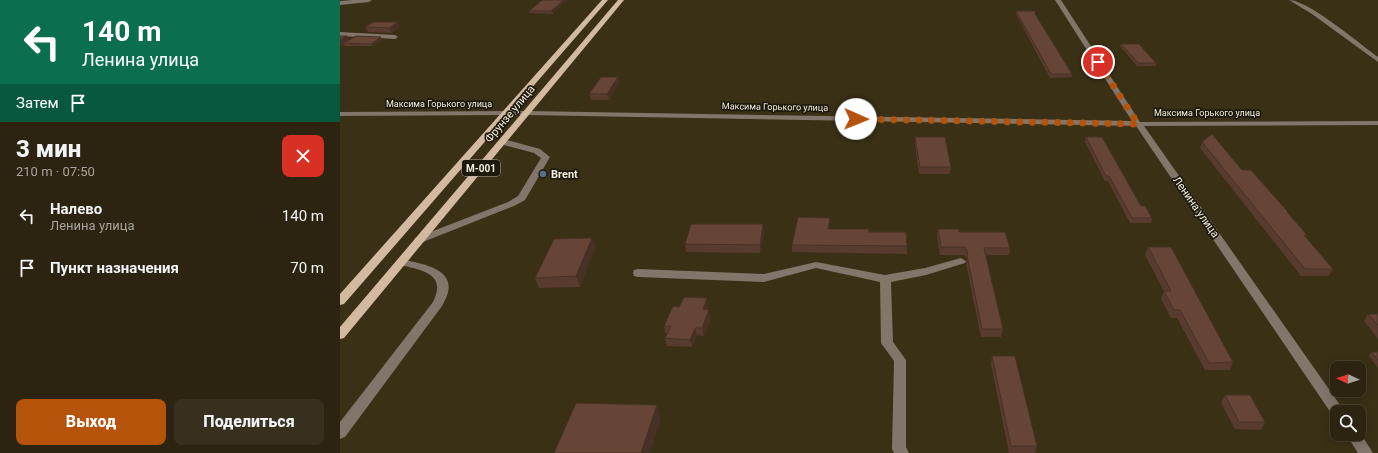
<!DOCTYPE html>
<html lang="ru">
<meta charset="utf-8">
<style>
:root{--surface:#2c2410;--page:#38301e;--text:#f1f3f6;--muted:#a6a49f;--line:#484130;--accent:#b45309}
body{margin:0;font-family:Roboto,sans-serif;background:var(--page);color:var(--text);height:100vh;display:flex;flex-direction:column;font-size:15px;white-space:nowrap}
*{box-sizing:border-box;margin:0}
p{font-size:13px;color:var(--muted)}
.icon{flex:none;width:22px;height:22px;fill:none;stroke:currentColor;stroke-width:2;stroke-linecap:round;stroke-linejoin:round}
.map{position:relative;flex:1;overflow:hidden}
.details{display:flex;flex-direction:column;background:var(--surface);width:340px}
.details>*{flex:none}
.hud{background:#0b6e4f;color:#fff;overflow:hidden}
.needle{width:26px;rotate:274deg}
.buttons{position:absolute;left:990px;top:361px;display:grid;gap:8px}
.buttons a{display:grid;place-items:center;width:36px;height:36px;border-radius:8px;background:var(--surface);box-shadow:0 2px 10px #0003,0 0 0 1px var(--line);font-size:20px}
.pin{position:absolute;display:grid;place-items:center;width:34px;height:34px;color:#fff;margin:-17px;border:2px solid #fff;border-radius:50%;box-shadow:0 1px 4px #0007}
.me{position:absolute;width:44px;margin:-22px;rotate:91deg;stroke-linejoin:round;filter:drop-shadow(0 0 3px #0008)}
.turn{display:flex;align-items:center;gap:14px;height:84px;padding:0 16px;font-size:18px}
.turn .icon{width:52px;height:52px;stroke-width:2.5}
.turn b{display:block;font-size:28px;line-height:34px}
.then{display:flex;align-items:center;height:38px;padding:0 16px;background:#0003;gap:8px;font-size:15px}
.round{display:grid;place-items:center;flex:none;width:42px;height:42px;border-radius:8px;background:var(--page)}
.head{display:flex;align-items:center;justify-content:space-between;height:68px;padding:0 16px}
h1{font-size:24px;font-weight:800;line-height:30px}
.button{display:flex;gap:8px;margin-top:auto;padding:8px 16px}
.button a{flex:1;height:46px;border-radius:8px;background:var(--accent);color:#fff;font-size:16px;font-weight:800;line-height:46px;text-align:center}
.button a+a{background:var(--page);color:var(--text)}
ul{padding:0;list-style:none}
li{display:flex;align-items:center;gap:12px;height:52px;padding:0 16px}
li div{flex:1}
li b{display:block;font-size:15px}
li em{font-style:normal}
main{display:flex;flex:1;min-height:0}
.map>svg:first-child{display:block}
</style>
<main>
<section class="details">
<div class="hud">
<div class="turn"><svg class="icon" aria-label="left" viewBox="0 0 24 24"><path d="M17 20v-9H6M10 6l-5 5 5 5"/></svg><div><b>140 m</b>Ленина улица</div></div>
<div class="then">Затем<svg class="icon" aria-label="arrive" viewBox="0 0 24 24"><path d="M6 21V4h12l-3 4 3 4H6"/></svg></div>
</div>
<div class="head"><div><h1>3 мин</h1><p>210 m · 07:50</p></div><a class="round" style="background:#d93025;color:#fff"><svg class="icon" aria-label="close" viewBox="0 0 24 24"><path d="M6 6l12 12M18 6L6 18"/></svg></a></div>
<ul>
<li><svg class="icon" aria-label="left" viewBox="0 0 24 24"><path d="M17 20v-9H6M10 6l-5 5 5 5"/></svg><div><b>Налево</b><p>Ленина улица</p></div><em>140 m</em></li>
<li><svg class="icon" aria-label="arrive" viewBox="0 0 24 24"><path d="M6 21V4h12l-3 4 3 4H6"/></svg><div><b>Пункт назначения</b></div><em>70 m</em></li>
</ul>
<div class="button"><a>Выход</a><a>Поделиться</a></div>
</section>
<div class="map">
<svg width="1038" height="453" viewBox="0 0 1038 453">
<rect width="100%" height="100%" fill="#3a3016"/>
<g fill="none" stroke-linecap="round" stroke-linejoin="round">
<path fill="#827569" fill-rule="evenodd" d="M13,0H32L29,2L0,5V1Z
M715,0H721L800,122L1038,121V125L804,126L1005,412H997V417L993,416L796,126L187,115L0,116V112L187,111L792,121Z
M949,0C968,0 1020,44 1038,57V62L972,14Z
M0,32L55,35L58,37L55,39L0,36Z
M163,139L200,149L210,157L185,200L174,206L83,242H75L74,240L75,238L168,202L178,196L201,158L194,153L160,144L159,142Z
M621,258L626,261L625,263L586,275L551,282L553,342L566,360V447L569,453H554L552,449L554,361L541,343L540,282L476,268L424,282L298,277L294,276L293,273L294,270L298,269L424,274L476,262L545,275L585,268Z
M61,259C87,265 124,270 102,306L5,437L0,439V422L93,302C108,272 79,270 57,264L56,262Z
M1019,431L1033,453H1018L1006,434H1019Z"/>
<path fill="#d2b9a0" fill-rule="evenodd" d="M262,0H268L4,304L0,305V294Z
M278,0H284L4,338L0,339V327Z"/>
</g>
<path fill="#583b2e" d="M226,1L212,14L190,13L189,11Z
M676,11L695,14L732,74V77L710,78L676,14Z
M58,22L60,27L51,33L28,32L25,27Z
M0,36L9,40H42L32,46H5Z
M781,44L816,63V66H797L780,46Z
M278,77L279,83L269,100H251L249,94Z
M575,137L611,167L610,174H579L575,144Z
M746,137L812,218L811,223H790L768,181H765L745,142Z
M862,142L902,170L948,212V213L967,235L966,237L993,269L989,276H961L860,148Z
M490,218L489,229L529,232L567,246V254L452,252V245Z
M598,229L619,232L670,248L669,255H646L663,329L661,337H641L626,264L627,259L624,255H600L597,236Z
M424,231L420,253L346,252L345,244Z
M252,238L255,248L240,287L199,288L195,278Z
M808,247L893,362L890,370H865L837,318H831L821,299L824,291L805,255Z
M368,306L367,310L371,317L364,336L357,335L352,347L327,346L325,338L328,333H325L324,326L339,307Z
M1028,314H1038V339L1024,321Z
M1031,352H1038V368L1029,356Z
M652,356L697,446L695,453H669L651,364Z
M885,395L925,422L921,430L895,429L881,403Z"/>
<path fill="#473026" d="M223,0H225L226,1L212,14L211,11Z
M58,22L60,27L51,33L49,28Z
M7,36L9,41L4,43V44L0,47V40Z
M41,37L42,40L32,46L31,44Z
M278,77L279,83L269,100L267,94Z
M490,218V225L488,236V229Z
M423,224L424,231L420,253V245Z
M252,238L255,248L240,287L236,276Z
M367,298L368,306L364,317L363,309Z
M369,310L371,317L364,336L362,328Z
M355,328L357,335L352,347L350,340Z
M317,405L321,419L310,453H301Z"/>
<path fill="#664536" stroke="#473026" d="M202,0H224L211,11H189Z
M676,11H695V14L732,74H711Z
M33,22H58L49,28L25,27Z
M0,36H7L0,40Z
M16,36L41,37L31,44L4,43Z
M781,44H799L816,63H798Z
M261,77H278L267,94H249Z
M872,134L902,170H911L948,212H947L967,235H964L993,269H965L862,142Z
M575,137H605L611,167H580Z
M746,137H762L801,206H805L812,218H792L769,176H766Z
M458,217L490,218L488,229H529V232H566L567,246L452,245Z
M351,224H423L420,245L345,244Z
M598,229H619V232H665L670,248H644L663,329H642L627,256L628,253L625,247H601Z
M252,238L236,276L195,278L214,239Z
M808,247H831L893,362L869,363L840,310H834L824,291H831Z
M344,297L367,298L363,309L369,310L362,328H355L350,340L325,338L331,326H324L333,306L339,307Z
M1028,314H1038V325Z
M1031,352H1038V360Z
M652,356H675L697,446H671Z
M885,395H910L925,422H899Z
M236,403L317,405L301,453H214Z"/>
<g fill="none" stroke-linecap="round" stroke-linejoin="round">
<path stroke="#b45309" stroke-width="7" stroke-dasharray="0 12.6" d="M516,119L798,124L758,62"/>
</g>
<circle fill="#5c6f8a" stroke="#1d190d" stroke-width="1.5" cx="203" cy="174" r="4"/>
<g text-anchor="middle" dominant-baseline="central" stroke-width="3.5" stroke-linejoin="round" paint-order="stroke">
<g font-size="9" fill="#f3ecdd" stroke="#1d190d">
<text x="99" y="104">Максима Горького улица</text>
<text transform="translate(435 107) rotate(1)">Максима Горького улица</text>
<text x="867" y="113">Максима Горького улица</text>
</g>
<rect fill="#1d190d" stroke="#b3ad9f" stroke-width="1" x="122" y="160" width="38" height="16" rx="3"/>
<g font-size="10" font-weight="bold" fill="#f3ecdd">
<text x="141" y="168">M-001</text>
</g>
<g font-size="11" fill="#f3ecdd" stroke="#1d190d">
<text transform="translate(170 114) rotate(-50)">Фрунзе улица</text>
<text transform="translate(856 207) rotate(55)">Ленина улица</text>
</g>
<g font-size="11" font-weight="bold" fill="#f3ecdd" stroke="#1d190d" text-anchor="start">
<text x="211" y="174">Brent</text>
</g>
</g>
</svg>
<div class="buttons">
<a><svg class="needle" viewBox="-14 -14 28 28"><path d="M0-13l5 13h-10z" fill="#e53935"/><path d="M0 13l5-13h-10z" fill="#a6a49f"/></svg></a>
<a><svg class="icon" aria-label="search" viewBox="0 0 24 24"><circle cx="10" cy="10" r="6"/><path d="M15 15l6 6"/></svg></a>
</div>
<div class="pin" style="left:758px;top:62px;background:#d93025"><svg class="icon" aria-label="arrive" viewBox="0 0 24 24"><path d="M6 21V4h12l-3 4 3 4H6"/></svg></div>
<svg class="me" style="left:516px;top:119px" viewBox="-20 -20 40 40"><circle r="19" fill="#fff"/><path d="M0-13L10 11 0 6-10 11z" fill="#b45309"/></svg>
</div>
</main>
